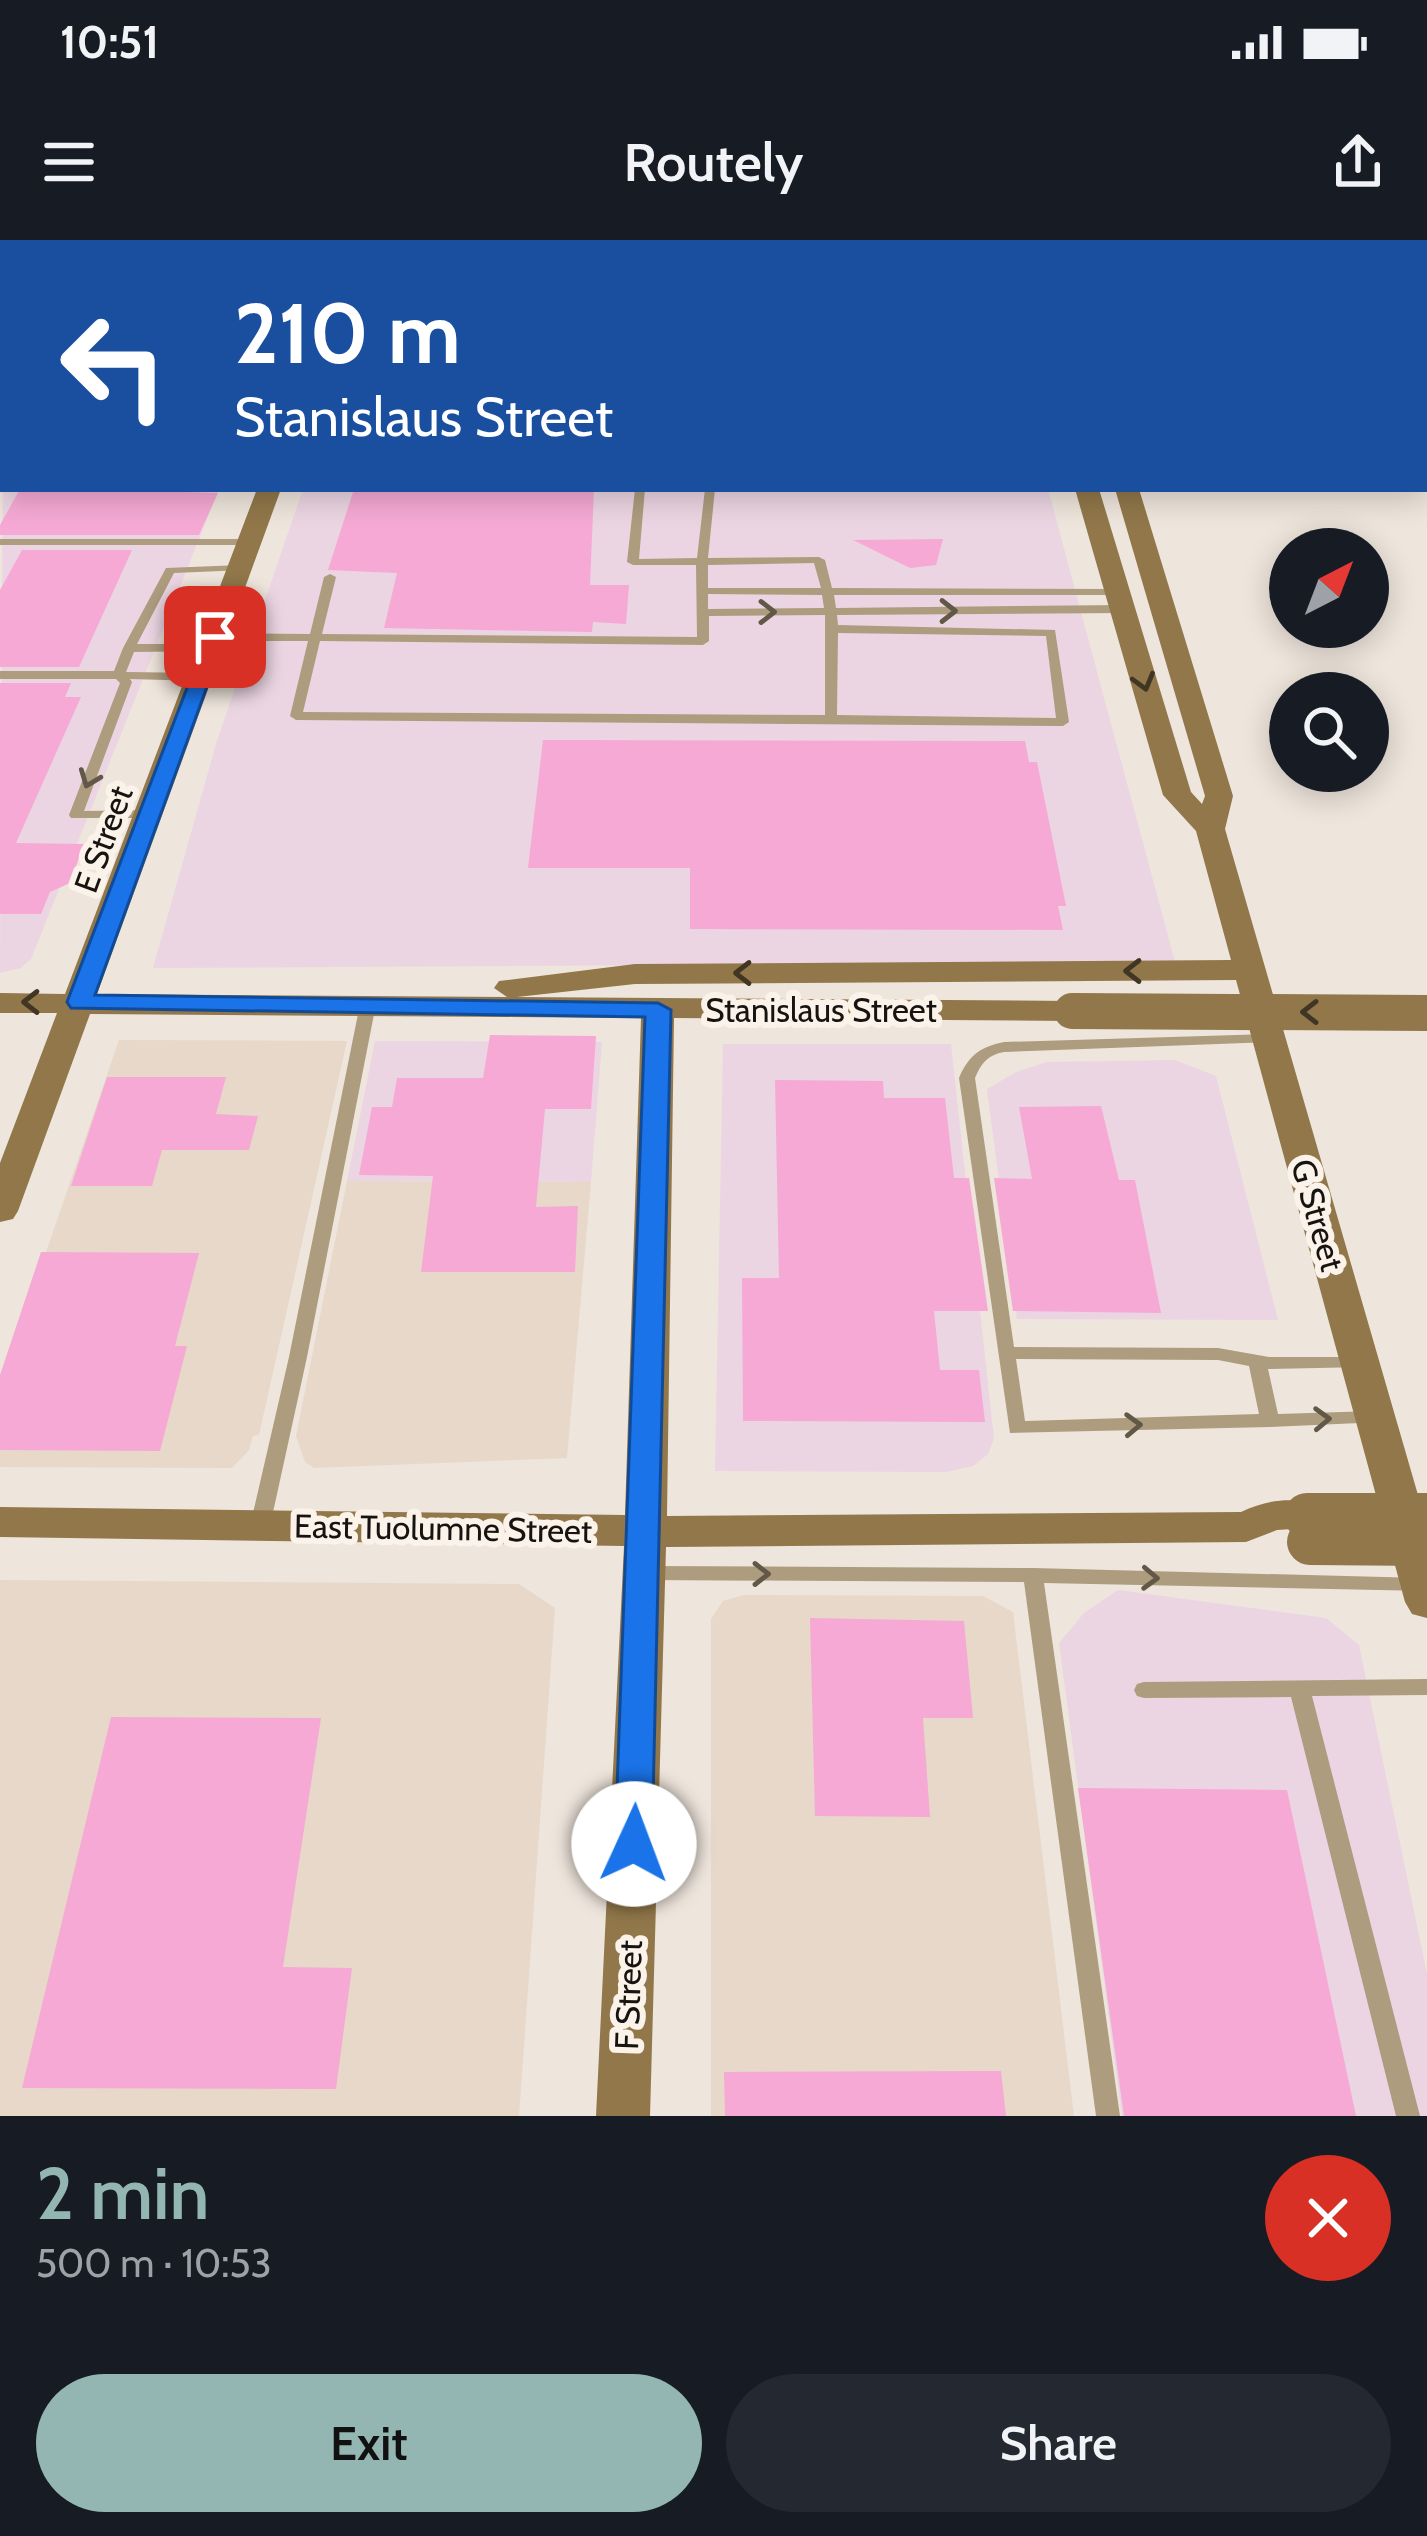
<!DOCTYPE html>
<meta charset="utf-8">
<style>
:root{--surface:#171b24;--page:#242831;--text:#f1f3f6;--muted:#9ea1a6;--accent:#94b6b3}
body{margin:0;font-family:Cabin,sans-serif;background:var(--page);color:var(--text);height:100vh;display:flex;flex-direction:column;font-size:45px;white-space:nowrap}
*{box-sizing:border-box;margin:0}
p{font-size:39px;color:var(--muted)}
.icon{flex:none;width:66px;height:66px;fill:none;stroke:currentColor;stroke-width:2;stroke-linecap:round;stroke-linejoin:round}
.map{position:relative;height:1876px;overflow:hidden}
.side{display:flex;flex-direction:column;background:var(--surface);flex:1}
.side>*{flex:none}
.hud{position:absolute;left:0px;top:0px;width:1428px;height:252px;box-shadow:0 6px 30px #0003;background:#1a4fa0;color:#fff;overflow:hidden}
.needle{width:78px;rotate:42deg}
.buttons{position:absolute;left:1269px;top:288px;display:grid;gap:24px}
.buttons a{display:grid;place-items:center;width:120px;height:120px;border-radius:50%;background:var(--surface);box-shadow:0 6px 30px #0003;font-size:60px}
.pin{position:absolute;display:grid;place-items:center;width:102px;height:102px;color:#fff;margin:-51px;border-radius:24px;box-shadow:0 6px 18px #0006}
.me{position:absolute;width:132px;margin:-66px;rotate:2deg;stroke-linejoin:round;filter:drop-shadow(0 0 9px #0008)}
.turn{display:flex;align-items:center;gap:42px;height:252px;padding:0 36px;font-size:54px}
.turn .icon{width:156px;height:156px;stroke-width:2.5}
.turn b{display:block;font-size:84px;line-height:102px}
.round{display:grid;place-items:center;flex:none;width:126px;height:126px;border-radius:63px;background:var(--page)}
.headline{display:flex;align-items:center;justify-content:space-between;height:204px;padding:0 36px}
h1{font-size:72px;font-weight:600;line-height:90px;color:var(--accent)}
.cta{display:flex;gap:24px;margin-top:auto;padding:24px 36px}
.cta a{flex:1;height:138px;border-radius:72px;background:var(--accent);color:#111;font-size:48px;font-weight:600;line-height:138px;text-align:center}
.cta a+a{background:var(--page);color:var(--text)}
.status{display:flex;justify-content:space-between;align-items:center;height:84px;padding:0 60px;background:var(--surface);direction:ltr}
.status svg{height:33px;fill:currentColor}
header{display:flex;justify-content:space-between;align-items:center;height:156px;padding:0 36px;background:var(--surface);font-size:54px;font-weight:600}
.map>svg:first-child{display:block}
</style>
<div class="status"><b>10:51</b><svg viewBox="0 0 49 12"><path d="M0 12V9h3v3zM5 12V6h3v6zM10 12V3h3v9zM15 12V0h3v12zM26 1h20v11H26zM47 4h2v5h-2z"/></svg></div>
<header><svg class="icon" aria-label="menu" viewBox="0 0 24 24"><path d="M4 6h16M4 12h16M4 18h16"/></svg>Routely<svg class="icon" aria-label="share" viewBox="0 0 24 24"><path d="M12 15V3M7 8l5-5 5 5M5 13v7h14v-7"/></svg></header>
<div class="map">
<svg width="1427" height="1876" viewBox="0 0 1427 1876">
<rect width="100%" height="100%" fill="#eee5dc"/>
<path fill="#e7d8ca" d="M119,800L347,801L259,1195L253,1196L249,1210L232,1228L0,1227V1146Z
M347,941L591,942L567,1218L314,1228L305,1222L296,1196Z
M0,1340L519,1344L555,1368L519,1876H0Z
M744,1355L983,1356L1013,1372L1074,1876H711V1379L723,1361Z"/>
<path fill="#ebd5e2" d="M389,0H987L988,3H388Z
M3,171V249H219L31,719L21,728L0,733Z
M303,249H1048L1175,722L153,728L216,504Z
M375,801L602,802L591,942L347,941Z
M723,804H951L994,1199L988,1214L973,1226L946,1232L715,1231Z
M1175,820L1216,836L1278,1080L1017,1079L987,849L1016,832L1047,822Z
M1118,1350L1326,1378L1359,1405L1427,1734V1876H1122L1059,1403L1084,1373Z"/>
<path fill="#f5a9d4" d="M20,249H94L218,253L199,295H0V285Z
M354,249H594L590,345H629L626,384L593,382L592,392L384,388L397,333L328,330Z
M943,299L936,325L910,328L853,300Z
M22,310H132L79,427H0V350Z
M0,443H71L65,457H81L16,603L84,604L70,643L50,652L41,674H0Z
M543,500L1025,501L1029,522H1037L1066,666H1058L1063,690L690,689V628H528Z
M490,795L596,796L591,869H545L536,967L578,966L575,1032H421L433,936L359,935L372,867H392L397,838H483Z
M107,837H226L216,874L258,876L249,910H162L152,946H71Z
M775,840L883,841L884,858H945L954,938H969L988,1071H934L940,1130H979L985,1182L743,1181L742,1038H779Z
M1101,866L1119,940H1135L1161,1073L1013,1071L994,938L1032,939L1019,867Z
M41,1012L199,1013L175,1106H187L160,1211L0,1210V1135Z
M810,1378L964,1381L973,1478H923L930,1577L815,1576Z
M111,1477L321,1478L283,1727L352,1728L336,1849L22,1848Z
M1078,1548L1287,1550L1356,1876H1124Z
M1001,1831L1006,1876H725L724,1832Z"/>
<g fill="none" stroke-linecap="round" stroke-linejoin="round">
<path fill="#ad9c7e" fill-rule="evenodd" d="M144,0H152L151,3H143Z
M297,0H305L303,3H295Z
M846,0H854L855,3H847Z
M964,0H972L973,3H965Z
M635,249H645L639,319L697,318L705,249H715L708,318L819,317L825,320L832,348L1117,349L1123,352L1117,355H834L836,368L1123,365L1129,369L1123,373L837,375L838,385L1055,390L1069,482L1063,486L296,480L290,476L308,401H215L209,397L215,393L310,394L324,337L330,334L336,337L322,394L697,397L696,325H633L627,322ZM814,323L821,348H708V325ZM708,354L822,355L824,368L708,369ZM825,375V475L303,472L320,401L703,405L709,401V376ZM838,393L1046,396L1056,478L837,475Z
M0,299H250L256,302L250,305H0Z
M241,325L245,326V330L174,333L137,404H211L215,405V411L134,412L126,432L201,433L207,437L201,441L130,439L132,442L84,571L150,570L157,574L150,578H71L69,575L120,443L116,439H0V431H114L123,408L166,328Z
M368,759L376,764L307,1117L270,1286L267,1291L260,1293L253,1291L250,1286L289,1117L360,764Z
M1269,794L1274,796L1277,799L1274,802L1004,812C988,815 981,823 975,838L1014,1107L1218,1108L1269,1117H1359L1365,1119L1368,1123L1365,1127L1268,1129L1278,1174L1375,1171L1382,1172L1384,1177L1382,1182L1270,1187L1010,1193L959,838C969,815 980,807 1004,802ZM1016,1119L1218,1120L1249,1126L1259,1174L1025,1181Z
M645,1326L1033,1328L1422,1338L1427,1339V1351L1044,1343L1120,1876H1096L1024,1342L645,1340L638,1338L635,1333L638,1328Z
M1427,1439V1455L1312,1456L1420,1876H1396L1291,1457L1144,1458L1137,1456L1134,1450L1137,1444L1144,1442Z"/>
<path fill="#91774a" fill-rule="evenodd" d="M1005,0H1023L1024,3H1006Z
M1042,0H1060L1061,3H1043Z
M257,249H281L97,754L507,757L494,748L499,741L635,724L1231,720L1196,591L1163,555L1075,249H1099L1191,552L1202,564L1205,556L1115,249H1139L1233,556L1225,589L1427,1286V1378L1412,1374L1405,1362L1236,740L635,744L517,757L1072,761L1088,771L1072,781L674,778L667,1276L1241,1272C1268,1259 1293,1257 1322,1265L1328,1276L1322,1287L1277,1290L1246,1302L666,1307L650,1876H596L624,1306L0,1297V1267L625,1275L641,778L90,774L18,971L13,979L0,982V923L57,773H0V753L65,754Z"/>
<path fill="#65480b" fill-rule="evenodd" d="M3,66V83L0,84V67Z"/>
<path stroke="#91774a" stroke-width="36" d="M1072,771L1427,773"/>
<path stroke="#91774a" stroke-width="46" d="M1307,1276H1427
M1310,1302L1427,1303"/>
</g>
<defs><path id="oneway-chevron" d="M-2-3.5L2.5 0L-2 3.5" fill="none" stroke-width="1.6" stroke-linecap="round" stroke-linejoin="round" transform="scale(3)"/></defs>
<g stroke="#625847">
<use href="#oneway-chevron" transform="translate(948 371)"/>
<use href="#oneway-chevron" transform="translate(767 372)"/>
<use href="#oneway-chevron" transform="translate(89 539) rotate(111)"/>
<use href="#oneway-chevron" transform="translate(1322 1179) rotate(-2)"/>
<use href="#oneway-chevron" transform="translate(1133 1185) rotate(-2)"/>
<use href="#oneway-chevron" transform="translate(761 1334)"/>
<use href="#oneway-chevron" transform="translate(1150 1338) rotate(2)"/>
</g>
<g stroke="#413624">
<use href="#oneway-chevron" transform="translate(1144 442) rotate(74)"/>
<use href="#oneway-chevron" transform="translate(1133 731) rotate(180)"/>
<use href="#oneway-chevron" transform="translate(743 733) rotate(180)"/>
<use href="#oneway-chevron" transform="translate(31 762) rotate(180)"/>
<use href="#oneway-chevron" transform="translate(1310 772) rotate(-180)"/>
</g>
<path fill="#1a73e8" stroke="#114b97" stroke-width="3" d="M208,393L225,397L95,755L658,763L671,770L652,1604L647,1614L634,1619L621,1614L615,1604L645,777L71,768L67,762Z"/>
<g text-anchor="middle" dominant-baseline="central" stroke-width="12" stroke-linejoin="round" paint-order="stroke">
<g font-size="33" fill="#161310" stroke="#fbf2e9">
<text transform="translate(103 599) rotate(-70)">E Street</text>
<text x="821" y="770">Stanislaus Street</text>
<text transform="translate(1318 975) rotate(74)">G Street</text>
<text transform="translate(443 1288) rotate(1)">East Tuolumne Street</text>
<text transform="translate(628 1755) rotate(-88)">F Street</text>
</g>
</g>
</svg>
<div class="buttons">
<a><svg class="needle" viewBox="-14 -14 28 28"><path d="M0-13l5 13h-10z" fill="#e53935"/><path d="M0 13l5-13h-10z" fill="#9ea1a6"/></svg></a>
<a><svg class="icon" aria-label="search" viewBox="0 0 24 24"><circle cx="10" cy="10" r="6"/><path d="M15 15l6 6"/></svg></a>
</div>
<div class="pin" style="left:215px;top:397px;background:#d93025"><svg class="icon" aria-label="arrive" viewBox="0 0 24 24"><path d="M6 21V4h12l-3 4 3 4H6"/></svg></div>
<svg class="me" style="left:634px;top:1604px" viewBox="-20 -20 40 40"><circle r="19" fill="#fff"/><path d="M0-13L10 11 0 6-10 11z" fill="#1a73e8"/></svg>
<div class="hud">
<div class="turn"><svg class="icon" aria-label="left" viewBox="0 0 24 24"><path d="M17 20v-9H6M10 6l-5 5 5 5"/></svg><div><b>210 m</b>Stanislaus Street</div></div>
</div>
</div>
<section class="side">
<div class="headline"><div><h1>2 min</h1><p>500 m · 10:53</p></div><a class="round" style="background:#d93025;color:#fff"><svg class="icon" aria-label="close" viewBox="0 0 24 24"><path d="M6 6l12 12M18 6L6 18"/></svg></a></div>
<div class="cta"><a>Exit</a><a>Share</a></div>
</section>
